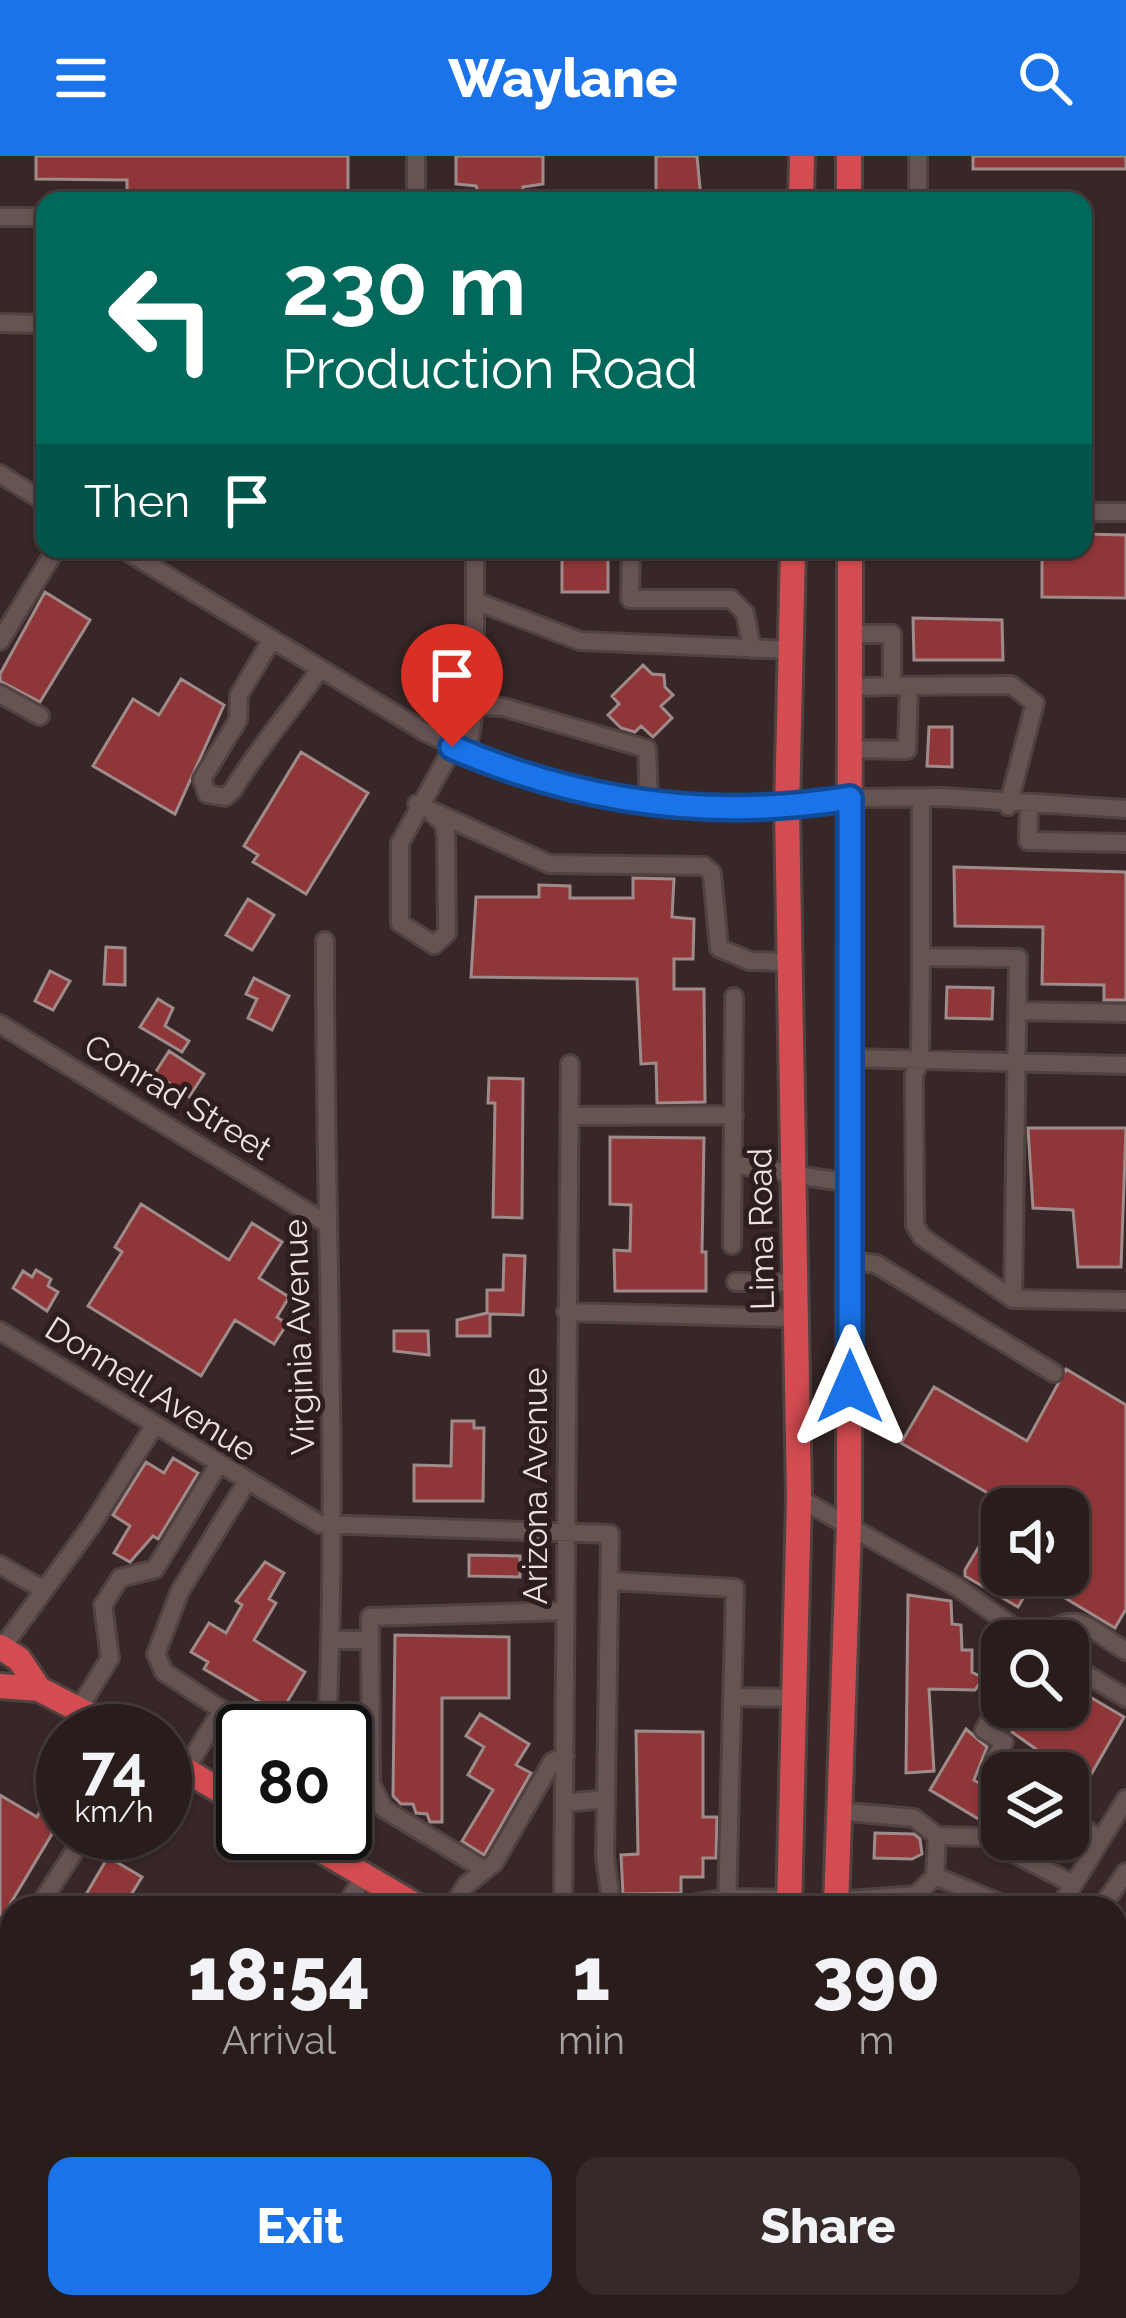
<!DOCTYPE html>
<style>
:root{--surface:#291d1c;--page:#352a29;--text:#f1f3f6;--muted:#a5a2a3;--line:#453b3b;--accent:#1a73e8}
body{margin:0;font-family:Raleway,sans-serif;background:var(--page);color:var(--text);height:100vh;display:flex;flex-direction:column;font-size:45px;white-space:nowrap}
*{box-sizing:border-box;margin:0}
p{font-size:39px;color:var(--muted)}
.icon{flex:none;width:66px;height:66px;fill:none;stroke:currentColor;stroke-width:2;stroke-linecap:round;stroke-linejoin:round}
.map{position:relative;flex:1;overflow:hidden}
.details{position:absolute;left:0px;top:1740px;width:1128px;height:423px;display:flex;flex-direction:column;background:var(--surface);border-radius:36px 36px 0 0;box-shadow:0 3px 9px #0004,0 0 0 3px var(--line)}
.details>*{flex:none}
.top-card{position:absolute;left:36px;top:36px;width:1056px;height:366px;border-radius:24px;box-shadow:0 3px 9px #0004,0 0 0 3px var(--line);background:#00695c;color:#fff;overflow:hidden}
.tools{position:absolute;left:981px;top:1332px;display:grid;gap:24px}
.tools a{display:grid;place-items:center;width:108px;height:108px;border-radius:24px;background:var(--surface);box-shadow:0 3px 9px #0004,0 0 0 3px var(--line);font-size:60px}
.speed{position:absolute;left:36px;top:1548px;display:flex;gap:24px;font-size:60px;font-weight:700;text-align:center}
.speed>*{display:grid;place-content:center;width:156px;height:156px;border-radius:50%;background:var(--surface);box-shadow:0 3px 9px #0004,0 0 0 3px var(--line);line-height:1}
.speed small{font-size:30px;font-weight:400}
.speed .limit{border:6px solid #111;border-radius:18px;background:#fff;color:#111}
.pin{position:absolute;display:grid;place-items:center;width:102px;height:102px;color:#fff;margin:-123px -51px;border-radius:50% 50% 50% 0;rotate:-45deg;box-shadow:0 0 12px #0007}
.pin .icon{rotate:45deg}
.me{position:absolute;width:132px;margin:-66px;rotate:0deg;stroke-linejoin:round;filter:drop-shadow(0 0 9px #0008)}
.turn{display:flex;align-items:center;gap:42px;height:252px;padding:0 48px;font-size:54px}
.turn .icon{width:156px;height:156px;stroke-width:2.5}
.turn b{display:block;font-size:84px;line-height:102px}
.then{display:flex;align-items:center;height:114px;padding:0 48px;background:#0003;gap:24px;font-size:45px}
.eta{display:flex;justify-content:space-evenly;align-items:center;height:204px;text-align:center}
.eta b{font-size:72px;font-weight:800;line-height:84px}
.cta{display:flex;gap:24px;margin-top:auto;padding:24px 48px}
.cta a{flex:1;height:138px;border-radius:24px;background:var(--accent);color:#fff;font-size:48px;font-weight:800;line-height:138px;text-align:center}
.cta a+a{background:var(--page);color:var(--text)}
header{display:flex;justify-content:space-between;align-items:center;height:156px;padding:0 48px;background:var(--accent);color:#fff;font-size:54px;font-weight:800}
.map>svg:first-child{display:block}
</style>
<header><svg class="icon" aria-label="menu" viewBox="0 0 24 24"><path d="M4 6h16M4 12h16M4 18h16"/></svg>Waylane<svg class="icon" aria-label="search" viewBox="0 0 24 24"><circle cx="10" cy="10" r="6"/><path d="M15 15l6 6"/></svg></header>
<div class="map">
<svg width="1126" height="2162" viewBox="0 0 1126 2162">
<rect width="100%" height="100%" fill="#372726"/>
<path fill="#8f3638" stroke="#9f8b8a" stroke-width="3" d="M36,0H348V45H127V24L36,23Z
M456,0H543V28L523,31V37L479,38L476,30L456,28Z
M656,0H697L701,43L656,45Z
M973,0H1126V13H973Z
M1083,378L1126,379V442L1042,441V393H1083Z
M562,396H608V436H562Z
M45,436L90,464L40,546L0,525V518Z
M913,462L1002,464L1003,504H914Z
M643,509L652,518L664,519L665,531L673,539L661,550L672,562L653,581L641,570L635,576L621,572L608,559L619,548L612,540Z
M181,523L224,549L175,658L93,610L133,543L159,559Z
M929,571H952V611L927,610Z
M301,596L368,637L306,738L253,706L258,699L244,690Z
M954,711L1126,716V844H1104V829L1042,828L1043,771L955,770Z
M633,722L674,723L672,761L694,763L693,803H674V833H704L705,946L657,947L656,907L641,908L637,823L471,821L476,741H539V729L570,730V742H633Z
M248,743L274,759L252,794L226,779Z
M106,791L125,792V829L104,828Z
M50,815L70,825L53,854L35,845Z
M254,822L289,840L272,874L248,862L257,843L246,838Z
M947,831L993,832L992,863L946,862Z
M158,843L173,852L165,870L189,885L182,896L140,871Z
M169,895L204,918L189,941L155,917Z
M489,922L523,923L522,1062L493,1061L495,947H488Z
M1028,972H1126L1121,1111H1078L1073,1054L1033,1052Z
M610,981L704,982L702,1096H706V1135H615L614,1094L630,1095L631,1049L610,1048Z
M141,1048L229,1104L252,1067L282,1086L259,1122L289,1141L277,1161L287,1168L274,1188L235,1164L201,1220L88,1150L122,1096L115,1091Z
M504,1099L525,1100L523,1159L490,1158V1180H457V1164L487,1157V1134H503Z
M36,1114L51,1123L48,1130L58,1136L47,1155L13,1132L23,1115L32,1121Z
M394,1175H428L429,1199L394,1195Z
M1066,1213L1126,1249V1453L1115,1472L1060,1439L1068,1426V1353H1002V1419H1037L1018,1451L965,1420V1414L1005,1347L901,1287L934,1231L1027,1285Z
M452,1265H474V1272H484L483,1345H414V1309L451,1310Z
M173,1302L198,1317L158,1383L153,1380L130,1406L114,1397L130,1370L113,1359L146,1306L164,1317Z
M469,1399L520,1400V1421L469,1420Z
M265,1406L284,1417L269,1443L276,1447L254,1484L305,1516L280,1558L204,1513L208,1506L191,1496L209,1467L226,1477L242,1449L236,1445Z
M908,1439L951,1445L952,1468L961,1469L962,1494H972V1516L983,1522L975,1534L929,1533L934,1615L906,1617Z
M395,1479L509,1481V1542H442V1666H430L427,1658L416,1657L413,1648H401L393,1640Z
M1068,1528L1124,1561L1081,1636L1068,1629V1617H1048L1033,1608L1040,1596L1012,1576L1027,1551H1068Z
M480,1558L529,1588L516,1609L531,1617L484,1699L462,1685L493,1634L468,1619L484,1591L466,1580Z
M966,1573L987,1591L974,1624L1002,1640V1677L930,1634Z
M636,1575L703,1576V1661H717L716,1702H703V1721H681V1737L623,1738L621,1699L638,1698Z
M0,1639L37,1661L45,1646L52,1678L0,1765Z
M875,1677L914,1678L920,1683L922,1698L912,1703L874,1702Z
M108,1701L142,1721L123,1752H78Z"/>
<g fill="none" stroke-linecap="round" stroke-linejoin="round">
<defs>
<path id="minor" d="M416,45V0
M918,45V0
M0,61H45
M0,167L45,168
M0,318L45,346
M1083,356H1126
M123,393L425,576L496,610L571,636L649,646L787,653L850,642L943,641L1126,653
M631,393L630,443H731L745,457L752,493
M475,445L580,485L791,494
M850,478H892V530L850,531
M272,483L239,539L238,564L202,623L207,638L225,641L233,634C259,590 291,555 320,513
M0,485L56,393
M892,530L1011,529L1035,547L1008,650
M0,538L40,560
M475,550L503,551L647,593L649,646
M851,593L907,594L909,530
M467,597L475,550V393
M417,648L549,708L704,710L712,717L719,792L750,805L790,806
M1029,650L1028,685L1126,687
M431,656L444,668L446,682L447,777L434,789L400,767V687L453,591
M325,785C324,1049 339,1312 327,1575
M921,801V642
M1018,855L1126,857
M0,868L324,1066
M850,902L1126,909
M569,960L734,959
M733,1009C774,1011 808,1024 850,1026
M732,1089L734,841
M850,1105L876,1108L1054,1217
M736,1126L795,1127
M1013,1143L1018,802L921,801L920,905L914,919L915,1069L922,1081L1013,1143L1126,1145
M566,1156L795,1162
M0,1175L320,1368L610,1378L605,1701L612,1752
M246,1327L180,1435L156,1498L164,1516L254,1575
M799,1342L957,1431L1033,1485
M0,1409L44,1434
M610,1425L735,1432L727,1752
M331,1484H370
M1036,1485C1076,1450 1086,1471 1126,1495
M2,1492L91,1370L154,1270
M1068,1507L1126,1542
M734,1541L793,1542
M1002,1543L984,1574L1004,1586L994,1605L1015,1617
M80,1551L110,1502L103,1449L120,1422L155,1413L218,1309
M314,1575L371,1571
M185,1614L222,1554
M345,1627L371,1628
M564,1647L606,1643
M839,1655L914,1662L937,1680L983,1681L1073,1728
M1068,1663L1101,1683
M485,1714L384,1653L371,1628L370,1461L566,1455
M935,1720L1011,1752
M836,1745L916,1739L935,1720L937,1680
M38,1752L86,1677
M345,1752L364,1719
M452,1752L466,1729L494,1707L552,1606L565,1600
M563,1752L570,908
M666,1752L727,1742L789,1743
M1059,1752L1126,1643
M1101,1752L1126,1716
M0,1810L12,1792
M0,1854L12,1861
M0,1928L12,1906
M0,2042L12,2022
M0,2067L12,2074
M143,2151L162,2162
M734,2151V2162
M925,2151L946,2162
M334,2162L341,2151
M430,2162L436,2151
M644,2162L654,2151
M874,2162V2151
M1004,2162L1011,2151"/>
<path id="highway" d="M801,45L802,0
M849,45V0
M0,1491L19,1503L39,1533
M0,1530L39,1533L120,1575
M165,1602L243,1648
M292,1677L420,1752
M789,1752L799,1342L787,653L793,393
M836,1752L849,1367L850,393
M1116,2146L1126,2152
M1046,2151L1065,2162
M789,2162V2151
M824,2162V2151"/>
</defs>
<use href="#minor" stroke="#504241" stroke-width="22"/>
<use href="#highway" stroke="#504241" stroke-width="30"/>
<use href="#minor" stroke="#665453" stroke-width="16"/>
<use href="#highway" stroke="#d34c51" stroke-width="24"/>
</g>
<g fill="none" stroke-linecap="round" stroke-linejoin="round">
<defs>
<path id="route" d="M452,591C580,647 712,665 850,642V1231"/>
</defs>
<use href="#route" stroke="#114b97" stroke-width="30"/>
<use href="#route" stroke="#1a73e8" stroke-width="21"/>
</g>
<g text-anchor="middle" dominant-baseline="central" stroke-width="10" stroke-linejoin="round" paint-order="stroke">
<g font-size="33" fill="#ede1e1" stroke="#2d1e1d">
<text transform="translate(178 941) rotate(31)">Conrad Street</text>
<text transform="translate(761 1073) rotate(-91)">Lima Road</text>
<text transform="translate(299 1181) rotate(-92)">Virginia Avenue</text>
<text transform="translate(151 1233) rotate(32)">Donnell Avenue</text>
<text transform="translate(535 1330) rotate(-90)">Arizona Avenue</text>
</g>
</g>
</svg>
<div class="tools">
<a><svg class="icon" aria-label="sound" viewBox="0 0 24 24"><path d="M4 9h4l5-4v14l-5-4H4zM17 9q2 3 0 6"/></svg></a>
<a><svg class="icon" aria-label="search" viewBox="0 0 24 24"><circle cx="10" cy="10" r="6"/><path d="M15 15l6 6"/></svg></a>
<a><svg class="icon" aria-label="layers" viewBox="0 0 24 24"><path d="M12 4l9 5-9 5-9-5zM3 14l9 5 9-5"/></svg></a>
</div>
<div class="speed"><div>74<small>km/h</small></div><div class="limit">80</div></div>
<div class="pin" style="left:452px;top:591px;background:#d93025"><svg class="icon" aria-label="arrive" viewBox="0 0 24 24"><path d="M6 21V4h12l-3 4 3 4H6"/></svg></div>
<svg class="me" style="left:850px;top:1231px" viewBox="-20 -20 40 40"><path d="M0-17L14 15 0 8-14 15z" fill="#1a73e8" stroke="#fff" stroke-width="4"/></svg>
<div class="top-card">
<div class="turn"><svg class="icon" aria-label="left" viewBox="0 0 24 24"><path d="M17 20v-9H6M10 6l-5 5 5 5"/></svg><div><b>230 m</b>Production Road</div></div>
<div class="then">Then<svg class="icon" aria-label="arrive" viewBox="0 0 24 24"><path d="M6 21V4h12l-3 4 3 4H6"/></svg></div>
</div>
<section class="details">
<div class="eta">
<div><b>18:54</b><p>Arrival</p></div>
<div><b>1</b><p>min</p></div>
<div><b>390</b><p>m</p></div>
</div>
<div class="cta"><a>Exit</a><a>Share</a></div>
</section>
</div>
